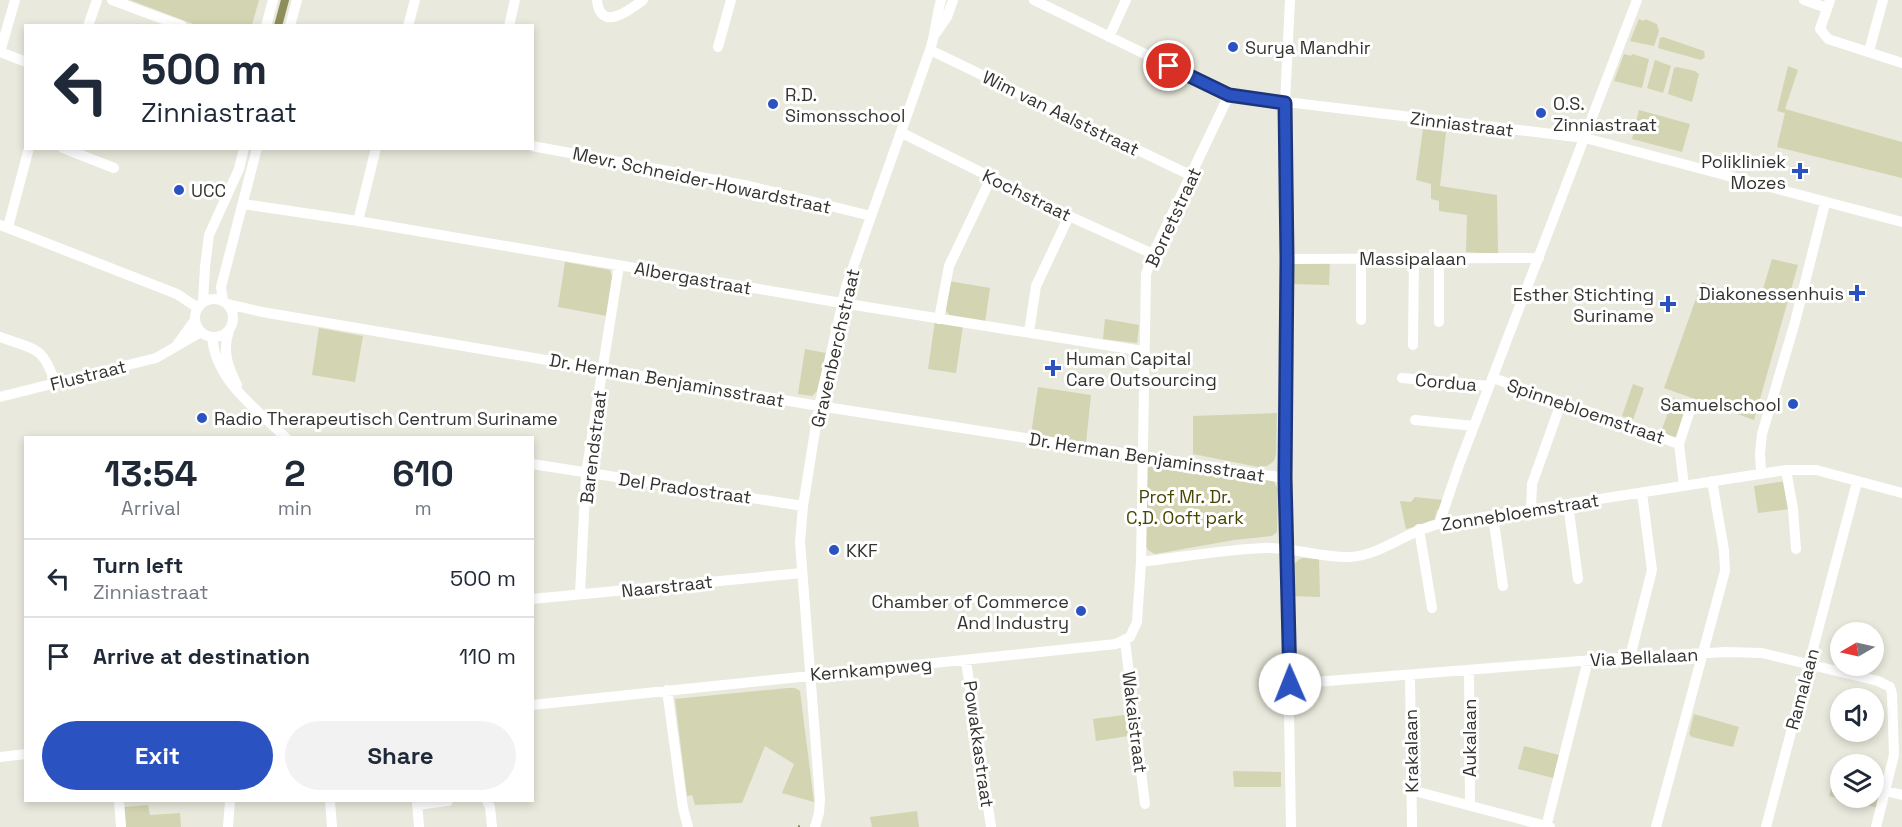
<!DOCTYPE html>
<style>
:root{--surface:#fff;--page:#f2f2f3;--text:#1f2937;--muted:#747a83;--line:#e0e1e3;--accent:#2b52c1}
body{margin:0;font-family:"Space Grotesk",sans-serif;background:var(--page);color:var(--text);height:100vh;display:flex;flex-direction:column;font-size:22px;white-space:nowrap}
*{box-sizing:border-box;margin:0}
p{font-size:20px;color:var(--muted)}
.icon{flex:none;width:33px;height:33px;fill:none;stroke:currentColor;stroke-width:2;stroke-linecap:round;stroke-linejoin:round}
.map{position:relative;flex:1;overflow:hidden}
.sheet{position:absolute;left:24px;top:436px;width:510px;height:366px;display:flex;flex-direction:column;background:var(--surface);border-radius:0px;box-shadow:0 3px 9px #0003}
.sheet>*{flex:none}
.top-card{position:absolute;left:24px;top:24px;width:510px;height:126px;border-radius:0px;box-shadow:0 3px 9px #0003;background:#fff;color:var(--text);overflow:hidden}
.needle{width:39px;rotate:261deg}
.controls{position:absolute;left:1830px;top:622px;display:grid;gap:12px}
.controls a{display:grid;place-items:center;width:54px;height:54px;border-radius:50%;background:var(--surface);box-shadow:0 3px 9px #0003;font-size:30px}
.pin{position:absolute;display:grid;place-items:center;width:51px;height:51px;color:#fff;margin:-26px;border:3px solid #fff;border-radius:50%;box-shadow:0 2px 6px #0007}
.me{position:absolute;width:66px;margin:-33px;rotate:359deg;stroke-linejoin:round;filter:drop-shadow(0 0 4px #0008)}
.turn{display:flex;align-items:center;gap:21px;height:126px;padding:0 18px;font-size:27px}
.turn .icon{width:78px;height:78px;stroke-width:2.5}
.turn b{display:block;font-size:42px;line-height:51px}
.eta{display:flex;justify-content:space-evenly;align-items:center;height:102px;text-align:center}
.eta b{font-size:36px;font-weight:800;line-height:42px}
.primary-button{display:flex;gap:12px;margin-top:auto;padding:12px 18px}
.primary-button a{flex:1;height:69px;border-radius:36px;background:var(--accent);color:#fff;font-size:24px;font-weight:800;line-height:69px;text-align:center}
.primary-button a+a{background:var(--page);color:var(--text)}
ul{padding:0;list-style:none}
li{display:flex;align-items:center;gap:18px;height:78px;padding:0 18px;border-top:2px solid var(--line)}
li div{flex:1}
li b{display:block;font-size:22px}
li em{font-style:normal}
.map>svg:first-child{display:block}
</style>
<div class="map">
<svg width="1902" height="827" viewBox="0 0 1902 827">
<rect width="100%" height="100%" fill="#e9e9dd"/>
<path fill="#d3d4b1" d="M130,0H259L252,25H196Z
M1639,19L1644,21L1645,19L1657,24L1659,31L1654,46L1630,41Z
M1663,37L1704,51L1705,57L1701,60L1658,48L1660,38Z
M1624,54L1631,56L1632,54L1649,59L1642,88L1614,81Z
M1655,60L1671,66L1663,93L1647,88Z
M1788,66L1798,70L1785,109L1902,142V178L1777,147L1785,113L1777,111Z
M1677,67L1695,71L1699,74L1692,102L1668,94L1674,68Z
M1639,110L1690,124L1682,152L1632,139Z
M1423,129L1446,132L1440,186L1497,195L1498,254L1466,252L1467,215L1439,211V201L1431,199V184L1416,180Z
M1772,259L1798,265L1754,420L1664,388L1702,282L1759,302Z
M1291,261H1330L1329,285L1290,284Z
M565,262L610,270L613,280L607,316L558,307Z
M949,281L990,288L985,322L951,317L946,311Z
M1105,319L1139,325L1137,343L1103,339Z
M935,321L963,326L956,373L928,369Z
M319,328L363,336L355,382L312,375Z
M805,349L826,353L817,391L812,396L798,394Z
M1633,384L1644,388L1633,420L1622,416Z
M1038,387L1091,395L1086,443L1031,434Z
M1673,398L1681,401L1687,407L1678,439L1660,435Z
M1277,413L1276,454L1274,461L1267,466L1258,467L1193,454V416Z
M1155,461L1273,480L1278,489L1277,532L1272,536L1234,540L1155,554L1148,550L1144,543L1147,467Z
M1785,481L1790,509L1758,513L1754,486Z
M1415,497L1443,500L1441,509L1437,510L1434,521L1406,529L1400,501L1411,502Z
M1302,558L1319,559L1320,597L1293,596C1293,583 1287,564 1302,558Z
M788,688H795L800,691L814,802L782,793L794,764L765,746L742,803L695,805L692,795L687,796L675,699Z
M1132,714L1135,735L1096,741L1093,719Z
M1694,714L1739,727L1733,747L1692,737L1689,734Z
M1524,746L1559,755L1553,778L1518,769Z
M1233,771L1281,772V787H1234Z
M1835,775L1840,776V798H1874V784L1884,787L1878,808L1829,796Z
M148,805L150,815L180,813L181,827H126L124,807Z
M917,811L919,827H872L870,817Z"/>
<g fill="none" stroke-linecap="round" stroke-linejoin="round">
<path stroke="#8d8e59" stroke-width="2" d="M799,827V826"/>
<path stroke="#8d8e59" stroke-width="8" d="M278,26L285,0"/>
<path stroke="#fff" stroke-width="10" d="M112,0L182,26
M597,0C600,33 630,10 643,0
M1034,0L1229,95L1585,138L1902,222
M1290,0L1285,103L1287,259L1285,478L1291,827
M1804,0L1827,8
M1830,0L1820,29L1828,39L1902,63
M88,26L97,0
M266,26L273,0
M290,26L297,0
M408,26L415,0
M509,26L515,0
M936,33L947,17L953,0
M1109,37L1126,0
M718,47L731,0
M930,50L1192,176
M1869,51L1883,0
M0,52L15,0
M0,52L26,62
M902,133L1069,216L1153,254
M532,146L749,186L871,216
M63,148L114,168
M243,204L358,221L842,303L1143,351
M358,221L376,148
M0,225L177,294L198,308
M8,227L29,148
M1439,258V322
M1287,259L1539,258
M1361,259V320
M195 318a19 19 0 1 1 38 0a19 19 0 1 1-38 0Z
M223,301L221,287L257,148
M203,302L205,267L209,235L239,169L244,148
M228,304L262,312L819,406L1285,478
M939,319L949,266L991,178
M229,331C222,350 228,367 237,385
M1029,332L1036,286L1069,216
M0,337C35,350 43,345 55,383
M212,337C216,382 257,409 286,438
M177,345L195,320
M1413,345L1414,258
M1402,378L1489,386
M1493,378L1679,444
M0,397L156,358L201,332
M1415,420L1474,426
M532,464L803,506
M1786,470L1793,509L1796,549
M1761,473L1760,453L1762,434L1795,322L1825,203
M1684,486L1679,444L1691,407
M1568,504L1578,579
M1531,510L1532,484L1561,403
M1493,516L1503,586
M1439,524L1459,465L1637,0
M1419,529L1432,608
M1141,562C1183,557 1226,549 1268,548C1295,548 1323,558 1350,557C1382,555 1408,530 1439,524L1786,470H1816L1902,493
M580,594L586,474L619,265
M532,599L802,573
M1125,641L1145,804
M1630,657L1652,570L1642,493
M966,661L991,827
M1469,670L1470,806
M1410,675L1412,827
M1290,684L1630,657L1726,652L1762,653L1878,681L1890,687L1892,694L1894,755L1876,827
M667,690L683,808L688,827
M532,705L1116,644L1130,637L1137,622L1141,562L1146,274L1153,254L1229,95
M0,757L26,754
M1411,790L1550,827
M1886,791L1902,795
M119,801L121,827
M330,801L332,827
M417,801L419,827
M487,801L490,807L492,827
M417,805L448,801
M228,827L230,801
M815,827L819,813L820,799L800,542L803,506L819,406L846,287L930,50C936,33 936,17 941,0
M1546,827L1588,660
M1656,827L1725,571L1724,550L1712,481
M1766,827L1857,482"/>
</g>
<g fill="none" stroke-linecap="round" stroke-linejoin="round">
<defs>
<path id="route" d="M1169,66L1229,95L1285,103L1287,259L1285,478L1290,684"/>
</defs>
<use href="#route" stroke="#1c357d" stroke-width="15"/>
<use href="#route" stroke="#2b52c1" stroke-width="10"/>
</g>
<g fill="#2b52c1" stroke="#fff" stroke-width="2">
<circle cx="1233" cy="47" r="6"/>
<circle cx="773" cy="104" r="6"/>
<circle cx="1541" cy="113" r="6"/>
<path d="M1797 162h6v6h6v6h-6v6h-6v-6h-6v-6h6z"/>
<circle cx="179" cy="190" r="6"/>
<path d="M1854 284h6v6h6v6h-6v6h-6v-6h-6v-6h6z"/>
<path d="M1665 295h6v6h6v6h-6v6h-6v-6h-6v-6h6z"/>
<path d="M1050 359h6v6h6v6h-6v6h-6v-6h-6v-6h6z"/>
<circle cx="1793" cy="404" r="6"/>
<circle cx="202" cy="418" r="6"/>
<circle cx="834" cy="550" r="6"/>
<circle cx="1081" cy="611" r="6"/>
</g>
<g text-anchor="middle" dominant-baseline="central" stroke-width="6" stroke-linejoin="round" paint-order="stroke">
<g font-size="18" fill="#33332f" stroke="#fff" text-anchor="start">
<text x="1245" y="47">Surya Mandhir</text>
<text x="785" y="94">R.D.<tspan x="785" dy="21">Simonsschool</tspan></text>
<text x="1553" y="103">O.S.<tspan x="1553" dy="21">Zinniastraat</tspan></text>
<text x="1786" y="161" text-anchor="end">Polikliniek<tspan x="1786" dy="21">Mozes</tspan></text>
<text x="191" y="190">UCC</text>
<text x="1844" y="293" text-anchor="end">Diakonessenhuis</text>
<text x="1654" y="294" text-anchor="end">Esther Stichting<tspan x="1654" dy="21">Suriname</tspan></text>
<text x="1066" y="358">Human Capital<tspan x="1066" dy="21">Care Outsourcing</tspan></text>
<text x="1781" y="404" text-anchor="end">Samuelschool</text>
<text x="214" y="418">Radio Therapeutisch Centrum Suriname</text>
<text x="846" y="550">KKF</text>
<text x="1069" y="601" text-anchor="end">Chamber of Commerce<tspan x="1069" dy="21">And Industry</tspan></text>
</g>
<g font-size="18" fill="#33332f" stroke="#fff">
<text transform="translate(1061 113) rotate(26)">Wim van Aalststraat</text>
<text transform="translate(1462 124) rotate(7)">Zinniastraat</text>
<text transform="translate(702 180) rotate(12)">Mevr. Schneider-Howardstraat</text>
<text transform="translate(1027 195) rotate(26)">Kochstraat</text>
<text transform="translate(1173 217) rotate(-65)">Borretstraat</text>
<text x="1413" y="258">Massipalaan</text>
<text transform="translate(693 278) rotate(10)">Albergastraat</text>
<text transform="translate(835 348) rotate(-77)">Gravenberchstraat</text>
<text transform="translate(88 375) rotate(-14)">Flustraat</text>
<text transform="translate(667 380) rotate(10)">Dr. Herman Benjaminsstraat</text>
<text transform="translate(1446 382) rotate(5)">Cordua</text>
<text transform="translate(1586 411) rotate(19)">Spinnebloemstraat</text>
<text transform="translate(593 447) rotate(-83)">Barendstraat</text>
<text transform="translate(1147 457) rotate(9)">Dr. Herman Benjaminsstraat</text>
<text transform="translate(685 488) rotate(8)">Del Pradostraat</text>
<text transform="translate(1520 512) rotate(-9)">Zonnebloemstraat</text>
<text transform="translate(667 586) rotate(-6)">Naarstraat</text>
<text transform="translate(1644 657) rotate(-3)">Via Bellalaan</text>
<text transform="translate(871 669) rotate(-5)">Kernkampweg</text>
<text transform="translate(1802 689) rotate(-75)">Ramalaan</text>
<text transform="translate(1135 722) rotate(83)">Wakaistraat</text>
<text transform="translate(1469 738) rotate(-90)">Aukalaan</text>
<text transform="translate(979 744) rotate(82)">Powakkastraat</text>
<text transform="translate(1411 751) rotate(-91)">Krakalaan</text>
</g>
<g font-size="18" fill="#484701" stroke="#fff">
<text x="1185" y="496">Prof Mr. Dr.<tspan x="1185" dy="21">C,D. Ooft park</tspan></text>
</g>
</g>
</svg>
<div class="controls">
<a><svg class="needle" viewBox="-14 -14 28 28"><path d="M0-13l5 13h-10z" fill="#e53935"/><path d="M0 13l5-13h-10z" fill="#747a83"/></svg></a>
<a><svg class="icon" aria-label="sound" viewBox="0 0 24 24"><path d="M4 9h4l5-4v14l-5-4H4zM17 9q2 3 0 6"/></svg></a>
<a><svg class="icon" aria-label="layers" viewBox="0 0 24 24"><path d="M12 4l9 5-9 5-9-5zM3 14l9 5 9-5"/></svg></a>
</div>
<div class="pin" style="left:1169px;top:66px;background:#d93025"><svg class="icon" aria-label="arrive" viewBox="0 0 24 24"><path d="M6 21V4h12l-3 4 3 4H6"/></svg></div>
<svg class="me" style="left:1290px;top:684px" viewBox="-20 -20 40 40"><circle r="19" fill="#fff"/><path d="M0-13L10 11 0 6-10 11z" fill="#2b52c1"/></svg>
<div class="top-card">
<div class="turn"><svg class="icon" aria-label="left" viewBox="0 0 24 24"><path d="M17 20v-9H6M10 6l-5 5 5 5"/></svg><div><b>500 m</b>Zinniastraat</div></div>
</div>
<section class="sheet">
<div class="eta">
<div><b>13:54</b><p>Arrival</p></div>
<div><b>2</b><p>min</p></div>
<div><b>610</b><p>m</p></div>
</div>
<ul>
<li><svg class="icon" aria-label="left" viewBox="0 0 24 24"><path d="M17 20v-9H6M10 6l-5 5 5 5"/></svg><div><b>Turn left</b><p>Zinniastraat</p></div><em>500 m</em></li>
<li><svg class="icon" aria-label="arrive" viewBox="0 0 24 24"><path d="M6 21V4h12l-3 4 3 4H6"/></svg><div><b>Arrive at destination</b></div><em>110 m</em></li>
</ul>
<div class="primary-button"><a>Exit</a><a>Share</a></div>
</section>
</div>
